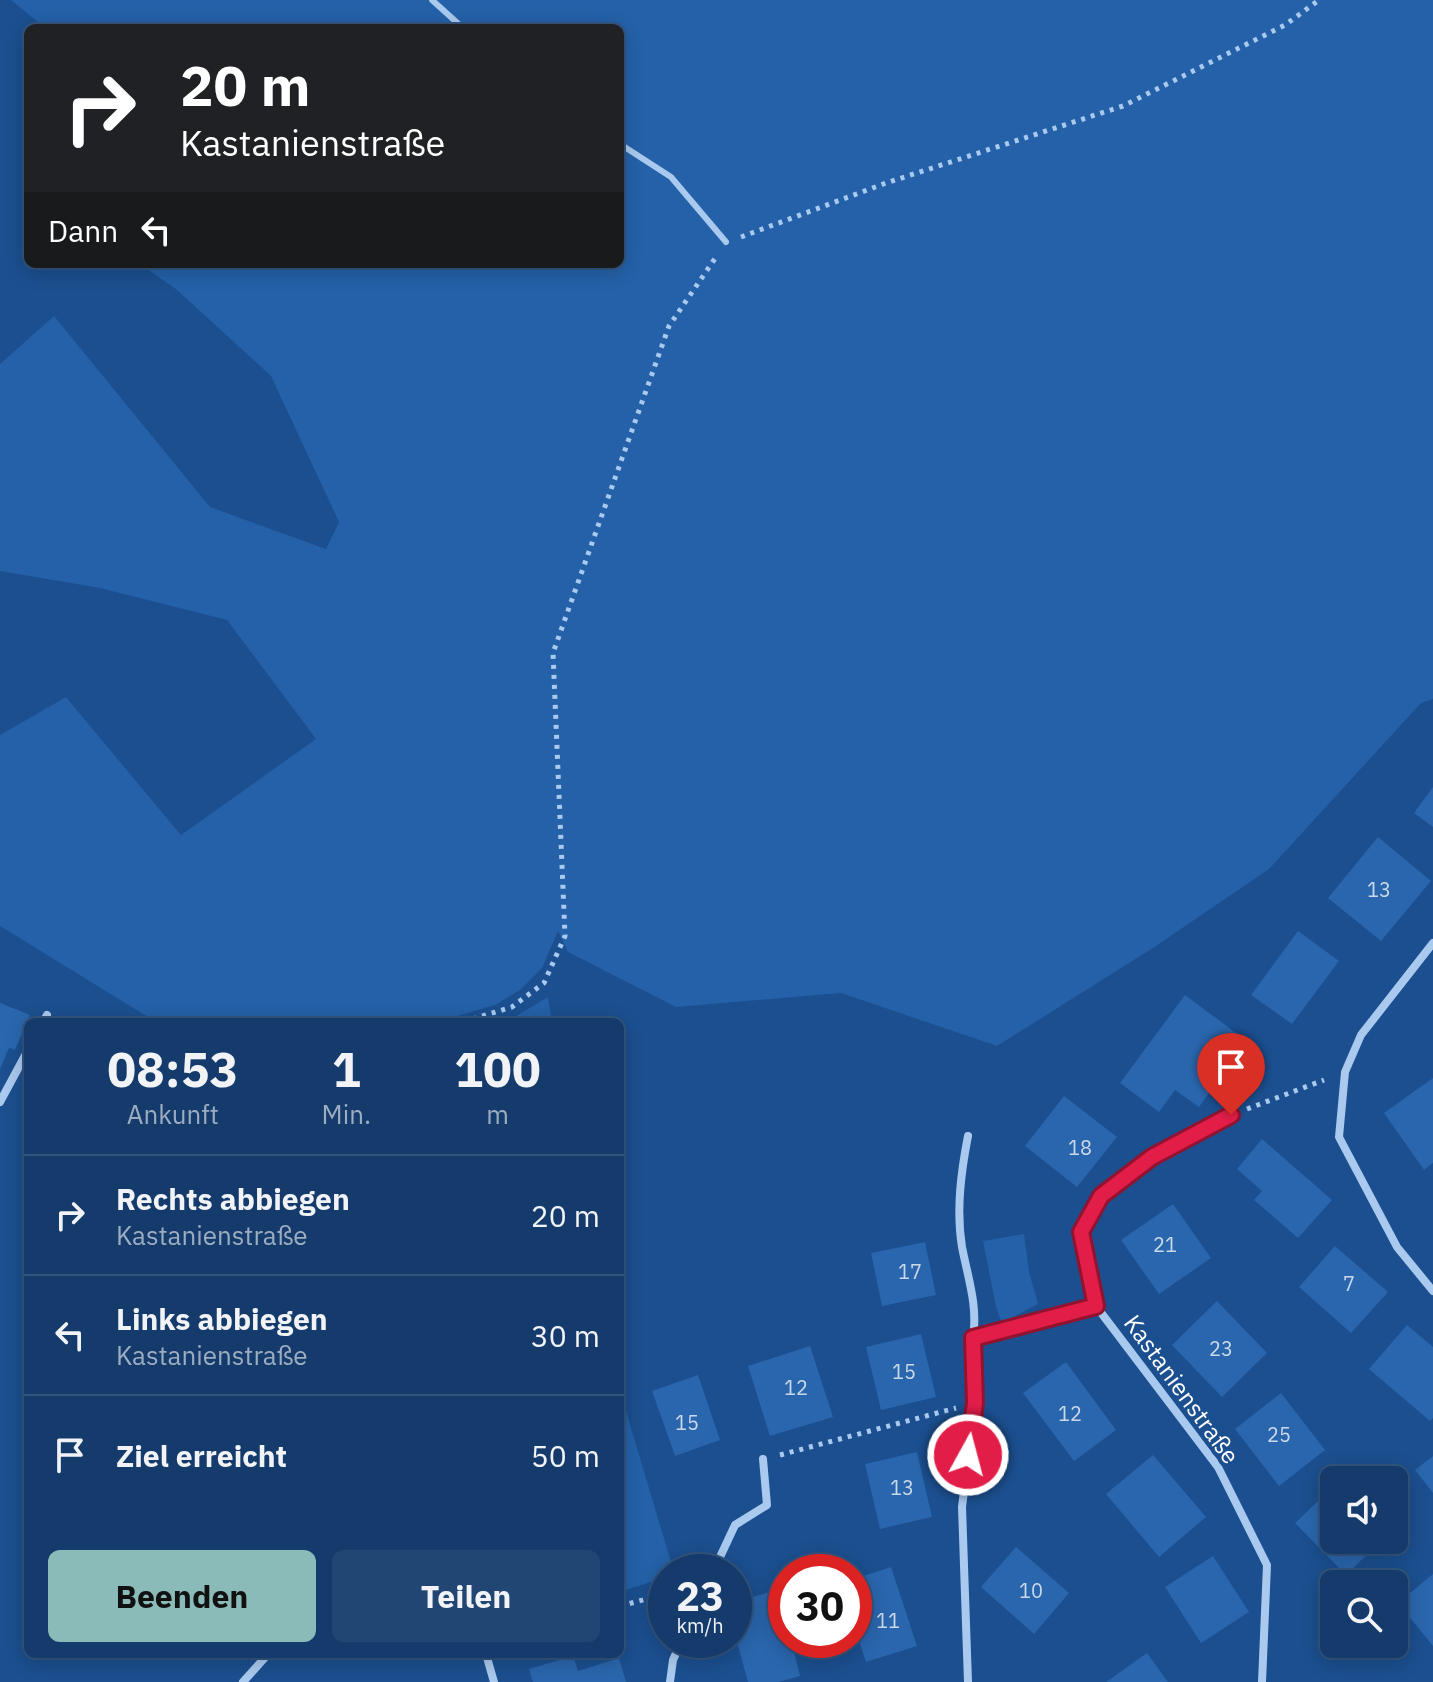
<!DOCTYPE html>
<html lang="de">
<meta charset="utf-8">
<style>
:root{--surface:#143b6b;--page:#214673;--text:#f1f3f6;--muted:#9dadc1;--line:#33557e;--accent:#8bbbb9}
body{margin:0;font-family:"IBM Plex Sans",sans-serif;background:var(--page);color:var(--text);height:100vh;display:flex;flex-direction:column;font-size:30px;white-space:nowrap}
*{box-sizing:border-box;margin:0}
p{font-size:26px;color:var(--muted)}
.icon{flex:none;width:44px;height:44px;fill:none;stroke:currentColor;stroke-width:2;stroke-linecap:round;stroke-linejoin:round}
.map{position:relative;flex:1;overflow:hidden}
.side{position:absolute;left:24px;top:1018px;width:600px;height:640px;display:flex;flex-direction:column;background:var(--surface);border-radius:12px;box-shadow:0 4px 20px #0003,0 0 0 2px var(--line)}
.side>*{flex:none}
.hud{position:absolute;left:24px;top:24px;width:600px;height:244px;border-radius:12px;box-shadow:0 4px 20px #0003,0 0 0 2px var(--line);background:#202124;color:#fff;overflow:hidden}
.controls{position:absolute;left:1320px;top:1466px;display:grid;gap:16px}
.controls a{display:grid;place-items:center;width:88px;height:88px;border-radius:12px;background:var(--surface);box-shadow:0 4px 20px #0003,0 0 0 2px var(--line);font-size:40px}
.speed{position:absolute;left:648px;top:1554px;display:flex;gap:16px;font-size:40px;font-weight:700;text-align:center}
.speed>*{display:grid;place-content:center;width:104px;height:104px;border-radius:50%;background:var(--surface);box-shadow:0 4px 20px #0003,0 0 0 2px var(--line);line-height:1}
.speed small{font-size:20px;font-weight:400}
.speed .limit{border:12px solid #d22;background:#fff;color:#111}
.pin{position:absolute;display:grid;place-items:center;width:68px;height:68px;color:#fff;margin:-82px -34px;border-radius:50% 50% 50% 0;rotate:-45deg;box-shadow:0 0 8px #0007}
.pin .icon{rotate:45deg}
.me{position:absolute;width:88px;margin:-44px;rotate:7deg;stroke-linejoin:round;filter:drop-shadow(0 0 6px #0008)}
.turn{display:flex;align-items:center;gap:28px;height:168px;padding:0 24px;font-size:36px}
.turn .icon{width:104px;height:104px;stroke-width:2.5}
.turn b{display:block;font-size:56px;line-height:68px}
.then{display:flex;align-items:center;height:76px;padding:0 24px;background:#0003;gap:16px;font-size:30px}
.eta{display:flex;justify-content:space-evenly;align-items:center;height:136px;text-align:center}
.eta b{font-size:48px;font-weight:700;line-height:56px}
.action{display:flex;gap:16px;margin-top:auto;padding:16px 24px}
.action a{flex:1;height:92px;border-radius:12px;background:var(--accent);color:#111;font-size:32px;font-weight:700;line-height:92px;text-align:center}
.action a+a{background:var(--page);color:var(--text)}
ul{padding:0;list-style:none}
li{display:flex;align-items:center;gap:24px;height:120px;padding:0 24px;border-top:2px solid var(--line)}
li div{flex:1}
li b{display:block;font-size:30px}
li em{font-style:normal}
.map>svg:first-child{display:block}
</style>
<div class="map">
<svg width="1433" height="1682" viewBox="0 0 1433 1682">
<rect width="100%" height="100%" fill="#1b4f8f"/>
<path fill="#2461a8" d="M11,0H1433V699L1421,703L1269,869L1153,948L997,1046L841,993L676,1007L568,952L558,931L542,968L520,990L495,1005L437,1022H156L0,926V735L66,697L181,835L316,739L227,620L100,588L0,571V364L54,316L210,507L326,549L339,522L271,376L177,290L140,264H620V28H45Z
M548,997L552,1022H500L511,1019Z
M1024,1234L1029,1272L1038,1304L1002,1323L996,1307L983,1241Z
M620,1391L674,1572H666V1577L620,1592Z"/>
<path fill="#2a66ad" d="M1433,787V827L1414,813Z
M1378,837L1431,881L1381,941L1328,898Z
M1298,931L1339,961L1292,1024L1251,995Z
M1185,995L1247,1041L1199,1107L1175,1090L1159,1112L1120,1083Z
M0,1003L30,1015L15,1050L9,1048L0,1069Z
M1433,1078V1163L1424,1170L1384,1113Z
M1064,1096L1117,1137L1077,1187L1025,1146Z
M1262,1139L1332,1200L1298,1238L1254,1200L1262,1191L1237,1169Z
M1173,1204L1211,1258L1159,1294L1121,1240Z
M925,1242L936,1295L882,1306L871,1253Z
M1335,1246L1388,1292L1351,1333L1299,1287Z
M1217,1301L1267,1353L1222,1397L1172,1345Z
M1407,1325L1433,1347V1418L1430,1421L1369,1369Z
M921,1334L936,1397L881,1410L866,1347Z
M810,1346L833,1417L770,1436L748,1366Z
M1066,1362L1116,1430L1074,1461L1023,1393Z
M698,1375L720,1440L675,1456L652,1391Z
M1281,1393L1325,1450L1279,1486L1235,1429Z
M917,1452L932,1517L880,1529L865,1464Z
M1153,1455L1206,1517L1159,1557L1106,1494Z
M1433,1456V1493L1415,1470Z
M1334,1486V1540H1382L1346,1575L1295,1523Z
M1016,1547L1069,1593L1034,1634L981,1587Z
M1213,1556L1249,1612L1201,1643L1165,1587Z
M891,1567L917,1646L866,1662L854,1626V1579Z
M1433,1574V1646L1398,1603Z
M777,1590L786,1623V1640H791L800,1676L778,1682H748L734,1631V1602Z
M1147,1653L1168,1682H1106Z
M573,1656L578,1671L619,1658L626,1682H533L529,1669Z"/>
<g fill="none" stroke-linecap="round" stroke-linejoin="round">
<path stroke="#a9c9ee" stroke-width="5" stroke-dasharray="4 6" stroke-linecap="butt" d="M741,237L886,183L1123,106L1285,25L1319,0
M463,1022L512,1007L544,983L565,936L553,653L669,326L716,257
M1247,1109L1324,1080
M780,1455L956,1408
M620,1606L666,1594"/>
<path stroke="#a9c9ee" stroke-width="6" d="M432,0L463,28
M620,144L671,177L726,242"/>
<path stroke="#a9c9ee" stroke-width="8" d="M1433,943L1361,1035L1345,1072L1339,1137L1397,1247L1433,1291
M43,1022L47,1015
M0,1102L28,1050
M1231,1115L1152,1157L1101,1196L1081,1232L1096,1306L1218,1467L1267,1565L1262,1682
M968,1136C961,1172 956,1210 962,1247C968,1278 978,1306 973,1338
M713,1572L735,1525L767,1505L763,1459
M486,1654L494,1682
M243,1682L268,1654
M670,1682L673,1660L682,1640
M968,1682L962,1507L975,1403L973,1338L1096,1306"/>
</g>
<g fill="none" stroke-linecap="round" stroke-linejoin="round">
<defs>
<path id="route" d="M968,1455L975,1403L973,1338L1096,1306L1081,1232L1101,1196L1152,1157L1231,1115"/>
</defs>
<use href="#route" stroke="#92132f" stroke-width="20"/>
<use href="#route" stroke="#e11d48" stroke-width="14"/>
</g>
<g text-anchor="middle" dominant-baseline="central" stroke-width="8" stroke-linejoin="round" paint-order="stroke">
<g font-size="20" fill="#cad9ea">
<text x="1379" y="889">13</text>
<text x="1080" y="1147">18</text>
<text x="1165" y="1244">21</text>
<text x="910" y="1271">17</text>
<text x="1349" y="1283">7</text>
<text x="1221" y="1348">23</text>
<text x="904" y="1371">15</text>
<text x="796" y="1387">12</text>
<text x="1070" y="1413">12</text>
<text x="687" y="1422">15</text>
<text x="1279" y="1434">25</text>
<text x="902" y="1487">13</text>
<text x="1031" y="1590">10</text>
<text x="888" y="1620">11</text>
</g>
<g font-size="24" fill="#fff" stroke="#1b4f8f">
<text transform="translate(1182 1389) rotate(54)">Kastanienstraße</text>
</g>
</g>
</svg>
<div class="controls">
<a><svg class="icon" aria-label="sound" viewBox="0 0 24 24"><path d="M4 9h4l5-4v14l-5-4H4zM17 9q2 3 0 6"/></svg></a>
<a><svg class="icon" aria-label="search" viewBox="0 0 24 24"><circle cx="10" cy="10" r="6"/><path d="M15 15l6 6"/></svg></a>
</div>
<div class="speed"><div>23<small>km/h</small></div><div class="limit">30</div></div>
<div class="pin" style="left:1231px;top:1115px;background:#d93025"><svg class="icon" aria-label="arrive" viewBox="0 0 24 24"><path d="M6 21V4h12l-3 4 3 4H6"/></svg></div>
<svg class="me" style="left:968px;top:1455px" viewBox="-20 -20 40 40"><circle r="17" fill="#e11d48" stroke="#fff" stroke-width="3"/><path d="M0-11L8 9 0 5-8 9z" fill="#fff"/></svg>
<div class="hud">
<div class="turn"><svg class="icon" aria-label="right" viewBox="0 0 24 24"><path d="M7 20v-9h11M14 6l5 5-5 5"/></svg><div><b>20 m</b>Kastanienstraße</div></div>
<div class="then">Dann<svg class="icon" aria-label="left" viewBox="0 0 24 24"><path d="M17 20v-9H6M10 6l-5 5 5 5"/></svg></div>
</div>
<section class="side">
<div class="eta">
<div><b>08:53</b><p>Ankunft</p></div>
<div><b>1</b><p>Min.</p></div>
<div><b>100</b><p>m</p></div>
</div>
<ul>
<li><svg class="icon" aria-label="right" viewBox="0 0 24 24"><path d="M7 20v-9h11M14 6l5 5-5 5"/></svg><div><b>Rechts abbiegen</b><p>Kastanienstraße</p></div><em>20 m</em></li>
<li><svg class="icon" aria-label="left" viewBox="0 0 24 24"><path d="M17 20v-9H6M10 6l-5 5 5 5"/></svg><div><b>Links abbiegen</b><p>Kastanienstraße</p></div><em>30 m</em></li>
<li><svg class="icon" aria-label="arrive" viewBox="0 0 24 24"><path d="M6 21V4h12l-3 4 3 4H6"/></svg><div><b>Ziel erreicht</b></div><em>50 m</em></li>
</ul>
<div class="action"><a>Beenden</a><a>Teilen</a></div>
</section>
</div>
